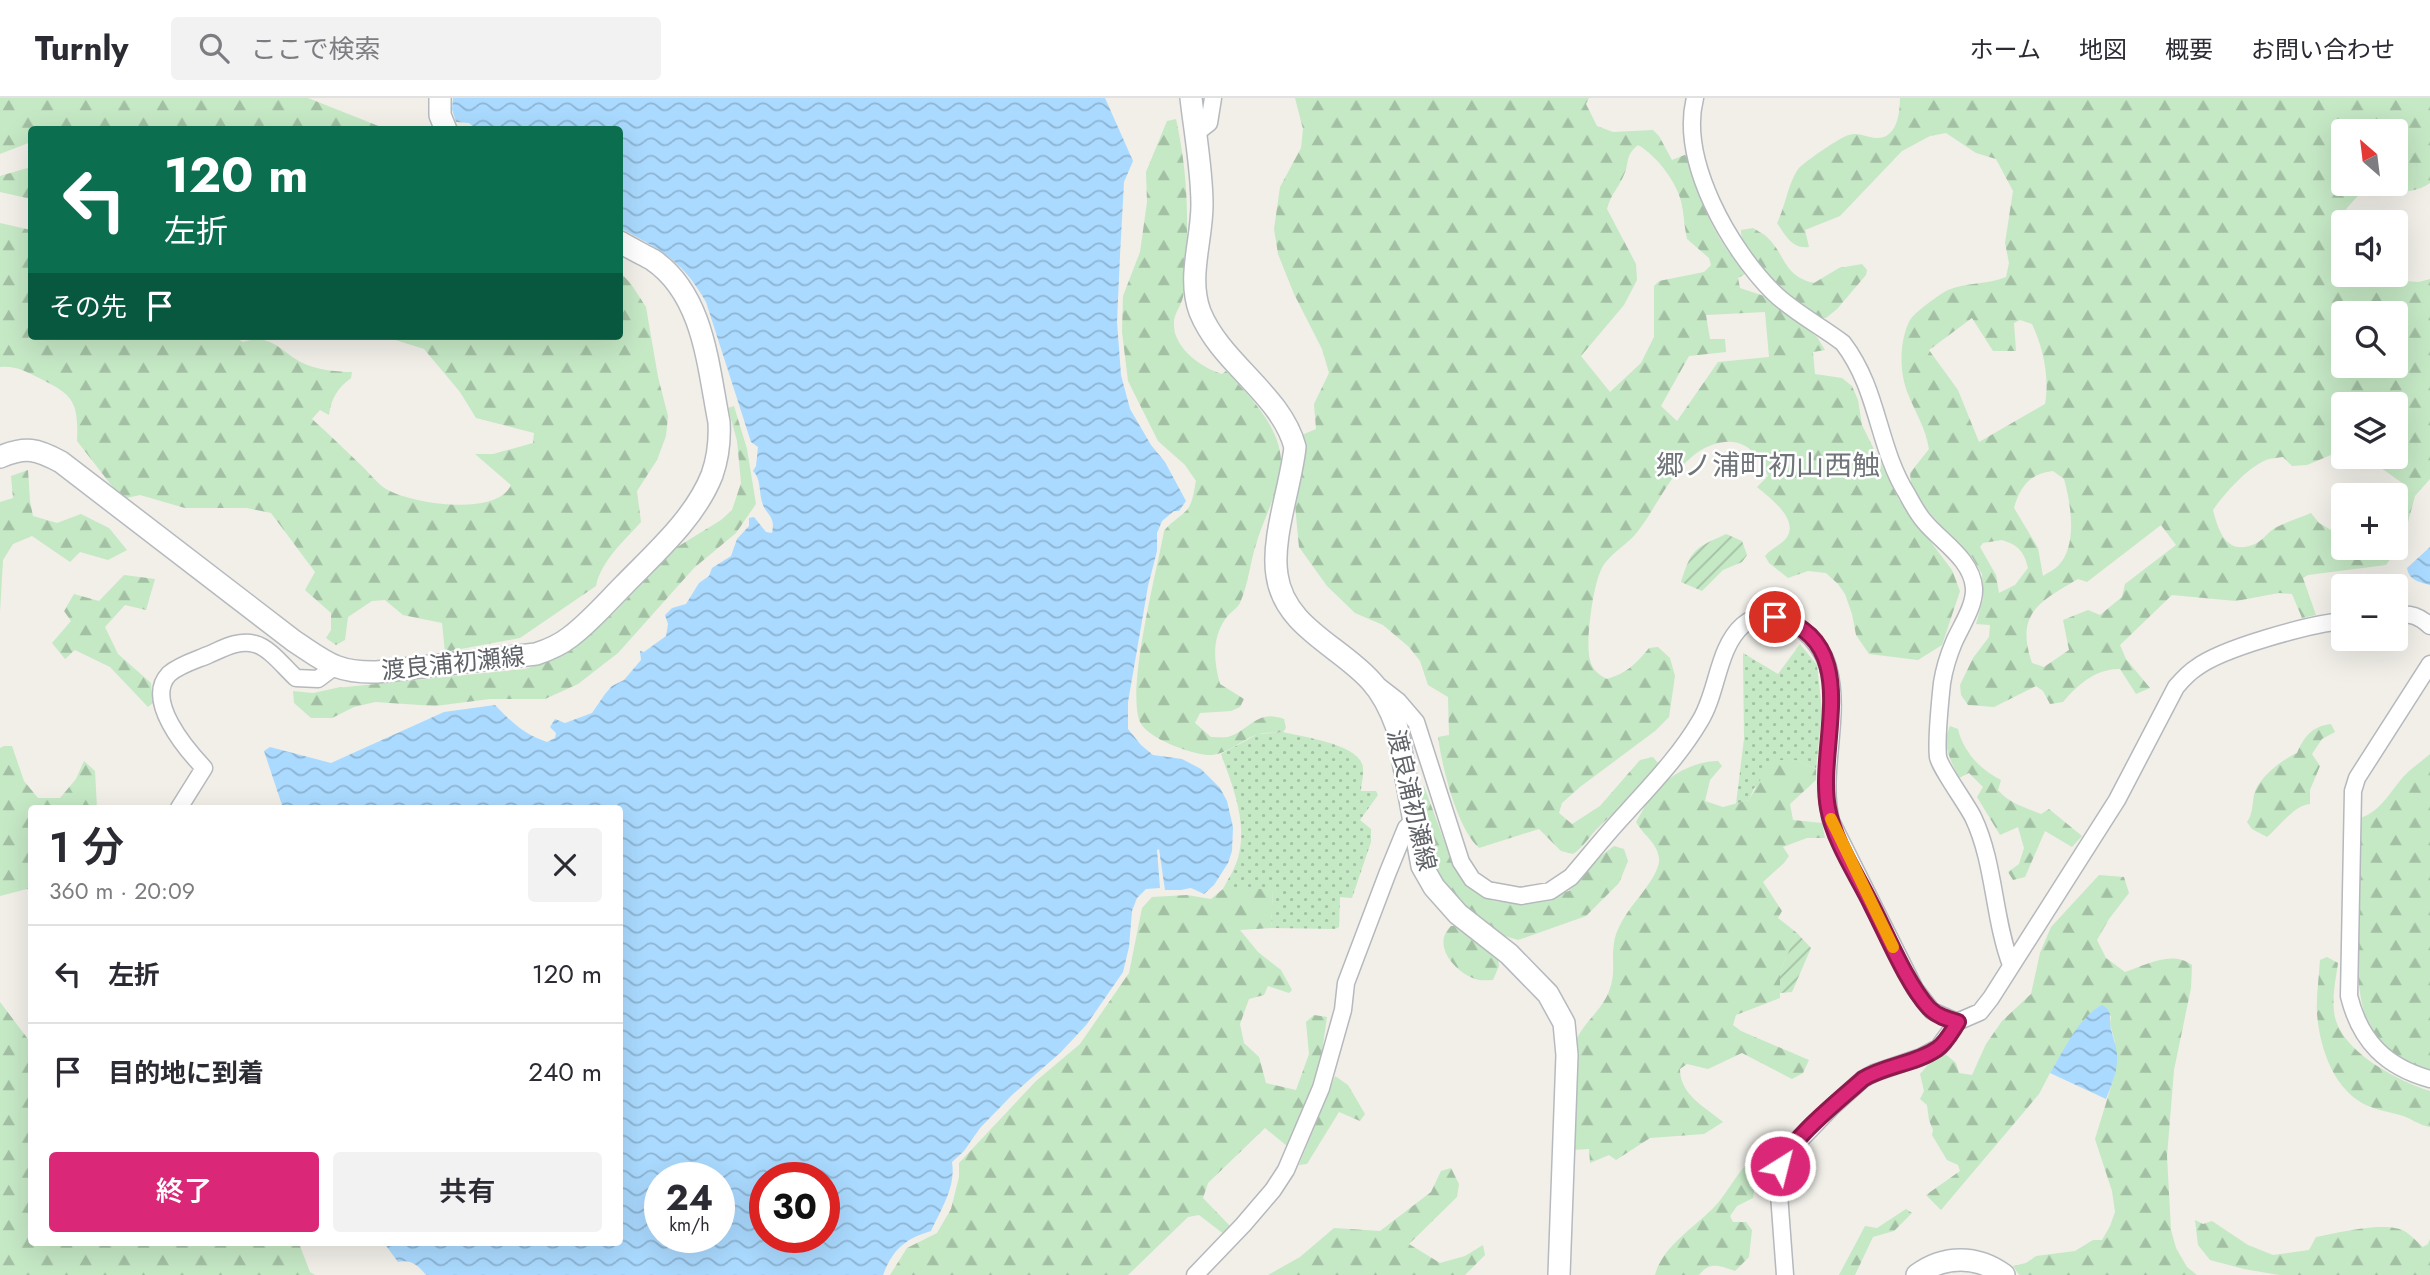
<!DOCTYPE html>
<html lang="ja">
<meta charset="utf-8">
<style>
:root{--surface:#fff;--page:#f2f2f3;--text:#2b2b33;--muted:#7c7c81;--line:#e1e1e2;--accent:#db2777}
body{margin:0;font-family:Jost,"Noto Sans JP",sans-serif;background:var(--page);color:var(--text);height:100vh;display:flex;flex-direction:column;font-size:26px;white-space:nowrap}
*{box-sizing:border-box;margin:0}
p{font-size:23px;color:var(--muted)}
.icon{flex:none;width:38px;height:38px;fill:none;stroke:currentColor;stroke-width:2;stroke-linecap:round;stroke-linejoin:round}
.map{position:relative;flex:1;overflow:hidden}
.panel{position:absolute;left:28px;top:707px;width:595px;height:441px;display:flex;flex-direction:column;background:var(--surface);border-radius:7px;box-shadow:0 7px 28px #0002}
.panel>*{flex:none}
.top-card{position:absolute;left:28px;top:28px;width:595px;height:214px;border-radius:7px;box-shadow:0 7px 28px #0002;background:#0b6e4f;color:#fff;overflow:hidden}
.needle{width:46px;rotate:332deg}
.controls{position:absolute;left:2331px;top:21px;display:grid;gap:14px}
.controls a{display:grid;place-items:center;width:77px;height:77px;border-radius:7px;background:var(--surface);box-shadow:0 7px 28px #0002;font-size:35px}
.speed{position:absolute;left:644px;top:1064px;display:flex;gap:14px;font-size:35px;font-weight:700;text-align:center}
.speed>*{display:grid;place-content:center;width:91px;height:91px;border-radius:50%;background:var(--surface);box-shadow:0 7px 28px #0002;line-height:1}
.speed small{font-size:18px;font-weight:400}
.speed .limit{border:10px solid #d22;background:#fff;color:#111}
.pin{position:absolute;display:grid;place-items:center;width:60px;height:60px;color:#fff;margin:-30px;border:4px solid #fff;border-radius:50%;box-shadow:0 2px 7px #0007}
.me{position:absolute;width:77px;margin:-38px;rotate:36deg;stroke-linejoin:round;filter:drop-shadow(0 0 5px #0008)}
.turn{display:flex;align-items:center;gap:24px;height:147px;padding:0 21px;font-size:32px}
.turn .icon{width:91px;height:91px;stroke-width:2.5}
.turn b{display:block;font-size:49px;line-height:60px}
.then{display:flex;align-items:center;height:66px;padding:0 21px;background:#0003;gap:14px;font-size:26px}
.round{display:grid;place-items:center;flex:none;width:74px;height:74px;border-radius:7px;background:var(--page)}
.headline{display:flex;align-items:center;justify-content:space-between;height:119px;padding:0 21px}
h1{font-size:42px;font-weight:600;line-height:52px}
.action{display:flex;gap:14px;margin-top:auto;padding:14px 21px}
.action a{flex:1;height:80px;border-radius:7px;background:var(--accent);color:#fff;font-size:28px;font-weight:600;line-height:80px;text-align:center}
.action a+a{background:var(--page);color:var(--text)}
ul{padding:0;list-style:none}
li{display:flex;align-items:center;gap:21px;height:98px;padding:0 21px;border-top:2px solid var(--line)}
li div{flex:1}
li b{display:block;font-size:26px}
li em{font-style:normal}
header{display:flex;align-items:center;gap:42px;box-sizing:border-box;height:98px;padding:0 35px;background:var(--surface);border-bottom:2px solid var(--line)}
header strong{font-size:33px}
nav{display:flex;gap:38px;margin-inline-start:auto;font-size:24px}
.search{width:490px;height:63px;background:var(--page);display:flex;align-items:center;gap:18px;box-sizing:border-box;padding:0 24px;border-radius:7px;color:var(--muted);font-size:26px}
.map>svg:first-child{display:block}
</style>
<header>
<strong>Turnly</strong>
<div class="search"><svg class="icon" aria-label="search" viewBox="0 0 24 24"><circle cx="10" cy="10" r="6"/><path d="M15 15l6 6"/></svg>ここで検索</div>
<nav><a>ホーム</a><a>地図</a><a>概要</a><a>お問い合わせ</a></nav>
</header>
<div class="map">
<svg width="2430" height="1177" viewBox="0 0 2430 1177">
<defs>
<pattern id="grass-dots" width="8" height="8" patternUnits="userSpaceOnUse" patternTransform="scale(1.75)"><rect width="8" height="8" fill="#c5e8c5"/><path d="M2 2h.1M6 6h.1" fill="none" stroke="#a3c0a4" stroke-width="1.8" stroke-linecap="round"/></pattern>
<pattern id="forest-firs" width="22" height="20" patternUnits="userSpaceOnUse" patternTransform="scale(1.75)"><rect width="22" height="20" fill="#c5e8c5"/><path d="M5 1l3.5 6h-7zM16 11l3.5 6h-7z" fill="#a3c0a4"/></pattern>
<pattern id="garden-furrows" width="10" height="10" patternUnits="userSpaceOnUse" patternTransform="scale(1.75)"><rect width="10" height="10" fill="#c5e8c5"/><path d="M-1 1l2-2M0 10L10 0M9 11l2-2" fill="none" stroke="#a3c0a4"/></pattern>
<pattern id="water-waves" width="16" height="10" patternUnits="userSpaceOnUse" patternTransform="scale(1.75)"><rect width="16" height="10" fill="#aadaff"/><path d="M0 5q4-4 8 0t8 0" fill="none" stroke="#8eb4d2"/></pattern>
</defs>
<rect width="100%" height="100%" fill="#f1efe8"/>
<path fill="url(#grass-dots)" d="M1800,546L1817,567L1822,612L1816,671L1795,662L1754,690L1749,702L1736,706L1744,641L1743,555L1778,576Z
M1283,634C1302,639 1363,646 1363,671C1364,678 1361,686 1361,693H1376L1378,697L1360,722L1371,731V744L1352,800L1340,799L1339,829L1335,831L1271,830L1273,791H1223C1228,781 1235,771 1238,760C1248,725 1233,689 1221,656L1258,636Z"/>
<path fill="url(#forest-firs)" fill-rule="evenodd" d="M0,0H308L386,31L32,32L31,44L0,56Z
M1295,0H1589L1586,6L1597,28L1613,34L1653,32L1659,38L1672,62L1687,56C1698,98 1714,144 1747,175L1738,180L1740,190L1767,199L1817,239L1825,252L1813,254L1815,276L1842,280L1852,288L1858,302L1862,327L1899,402L1952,472L1960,493L1942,547L1918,562L1869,556L1856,537L1852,516L1845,496L1838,486L1826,475L1808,473L1788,480L1769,465L1765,458C1771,450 1782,447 1787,439C1799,421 1769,399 1757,389L1768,378C1760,360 1749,342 1725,344C1680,349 1663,401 1638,433C1628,447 1608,456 1601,472C1593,488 1585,545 1590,562C1592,572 1599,577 1607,581C1627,575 1636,566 1649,550L1658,549L1670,560L1675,578L1669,619L1655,633L1580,689L1562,705L1559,715L1572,726L1600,708L1640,662L1653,659L1658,665C1644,692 1620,708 1599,729C1589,738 1584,749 1573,756L1561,753L1539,731L1479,750C1457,730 1442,669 1438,639L1449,637L1448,599L1428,587L1420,563L1409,549L1383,527L1355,515L1327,488L1299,449L1295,407L1304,336L1316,331L1314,306L1329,275L1322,251L1294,196L1278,156L1274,131L1280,89L1301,50L1303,31ZM1638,47C1656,57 1676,83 1681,103C1684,115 1684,128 1687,141L1709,160L1711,167L1704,174L1659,183L1654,188V239L1641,265L1610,294L1581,258L1624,207L1637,182L1636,166L1607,111C1611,96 1617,92 1623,79C1630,66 1624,58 1638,47ZM1765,214L1769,259L1718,264L1677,323L1661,308L1689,258L1726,254L1725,241H1710L1706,217Z
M1900,0H2430V85C2412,98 2384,94 2362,94C2357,99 2351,105 2347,110C2336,126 2343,158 2343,177H2396V132L2401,137L2403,183L2419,184L2430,181V381L2415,398L2408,424L2399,438L2394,456L2386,467L2308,477L2303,480L2316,517L2302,520L2292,496L2279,495L2236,503L2172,497L2120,547L2126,561L2150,590L2136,596L2120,571C2097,570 2077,587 2063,604L2050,606L2043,593L2036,588L1994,609L1968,607L1961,597L1960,587L1973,560L1989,539L1990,527L1976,526L1983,501L1982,476L1972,459L1951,439L1912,395L1910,375L1929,351C1925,328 1916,316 1908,296C1899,274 1899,243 1910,222C1915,214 1940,196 1948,192C1967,184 1987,187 2006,179L2009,165L2005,145L2013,93L1996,61L1976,55L1946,35L1930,38L1902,53L1840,118L1805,132L1809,149C1792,151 1786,138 1777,125C1785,110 1789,82 1799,70C1806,63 1840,39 1849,37C1858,34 1866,39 1875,40C1897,42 1900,15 1900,0ZM2343,33H2396V86H2343ZM2343,215H2396V268H2343ZM1972,220L1993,253H2016L2014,225L2020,222L2032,226C2043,249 2050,280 2045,306L1979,344L1958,292L1929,252ZM2343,306H2396V359H2366L2402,385L2405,394L2398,407L2396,450H2343V439L2319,425L2311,415C2300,420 2285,424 2275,430C2268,434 2264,441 2257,445C2228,459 2219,436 2213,412C2225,395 2247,370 2266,362C2271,360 2278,360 2283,359L2292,368L2307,367L2343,352ZM2053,373L2064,381C2071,406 2078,448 2058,468C2054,472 2047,475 2043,478L2038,450L2014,410C2020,389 2030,375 2053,373ZM2161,427L2176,447L2125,486L2122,499L2100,517L2088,512L2063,522L2069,552L2044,569L2032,565C2015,515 2039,504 2078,481L2087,484ZM2002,442C2018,447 2024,453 2028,470L2015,487L1999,495L1996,477L1980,449L1983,445Z
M1176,21C1188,76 1189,122 1185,178C1185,185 1184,193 1183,199C1179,214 1171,216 1175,235C1181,255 1203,270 1222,276L1226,273C1252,301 1288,336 1280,377C1275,400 1264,421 1257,443C1250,464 1249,484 1240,505C1237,511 1230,514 1226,520C1211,541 1214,564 1220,586L1244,601L1240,609L1231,613L1200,615L1195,625L1211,639C1216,639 1223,640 1228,639C1251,632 1256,611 1284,621L1286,630L1283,634C1274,635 1264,634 1256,637C1239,643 1226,658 1207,657C1190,655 1148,641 1140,624C1126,591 1157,473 1164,433C1171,424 1179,420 1187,412C1193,405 1194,392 1196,383L1185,367L1158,343L1128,283L1122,234L1123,198L1140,154L1147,104L1146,74L1167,23Z
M31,69V101L0,94V78Z
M0,125L31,132L32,238H232L243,244C274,234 282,257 307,267C321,272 337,274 352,274L351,280C338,290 331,300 329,317L320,312L312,321C330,337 346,353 363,369C370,376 378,386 386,391C411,406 497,419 511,387L475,356H493L533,345L534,335L476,320L460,294L424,251L383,238H620V174L631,186L646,209L658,279L668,318L666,338L657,362L637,393L641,424C624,443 601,463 596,488L520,540L445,554L442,525L403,517L385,502L372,503L348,519L345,542L336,547L326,540L331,532V515L305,492L315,474L271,415L247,410H185L140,397L122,401L77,343C79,302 72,296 37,279C23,272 15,268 0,269Z
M1753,130C1757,133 1763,135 1767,139C1786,157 1783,178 1814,185L1839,170L1862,166L1867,172L1866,177L1837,211L1826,220C1822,220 1818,220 1815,218C1794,210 1739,155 1741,132Z
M734,308L747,351L756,406L736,435L694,470L618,555L578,586L545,601H490L435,608L375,604L354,609L332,620H311L294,605L293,593L313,595L336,590L525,571L560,559L613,516L674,451L721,422L732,412L741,385L737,343L728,310Z
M28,372L30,403L33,418L57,425L81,416L109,430L127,452L108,462L80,454L70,464L32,438L13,446L3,462L0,514V404L13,400L11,378Z
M124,477L155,481L146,512L125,507L105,529L118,556L151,585L153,605L148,609L110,569L75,552L65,561L52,545L71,523L64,513L74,496L99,503Z
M2331,626L2335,634L2322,641L2312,656L2320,668L2310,692V706C2294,707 2279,729 2267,739L2252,731L2247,724C2253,716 2252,707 2254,697C2258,680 2281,662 2297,655C2304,639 2312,628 2331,626Z
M1950,628L1958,631C1963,653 1980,672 2001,682L1998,692C2010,706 2024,709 2041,716L2049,711L2082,738L2072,749L2045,733L2025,779L2013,782L2008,774L2019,766L2024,750L2018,729L2000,737L1977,699L1983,689L1969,675L1959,680C1951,663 1941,647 1950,628Z
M4,648H12L24,683L38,700H60L76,681L84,663L95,673L97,710H32L31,790L0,798V650Z
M2430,656V974C2352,952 2358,889 2357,824C2357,789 2355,755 2360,720C2383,713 2392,689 2408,674C2415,668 2423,662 2430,656Z
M1771,662H1795L1816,671V682L1790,706L1793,722L1822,725L1825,740H1807L1783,749L1789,758L1784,765L1763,784L1782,813L1778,820L1797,835L1780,873V900L1736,917L1733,927L1741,933L1809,962L1803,975L1792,981L1742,955L1708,971L1687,966L1680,971C1680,997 1705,1009 1723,1024L1704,1036L1650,1040L1616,1062L1609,1057L1590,1065L1589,1051L1572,1052L1575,947C1579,929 1598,916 1607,898C1617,876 1611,866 1614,845C1615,834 1624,819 1630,811C1639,799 1661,774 1659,760C1657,744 1643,737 1636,724C1641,716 1645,707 1650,700C1665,679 1693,663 1718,663L1722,668L1710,682L1705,703L1723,709L1749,702Z
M1424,688L1449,756L1475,792L1493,803L1525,806L1569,793L1602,757L1614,748L1624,751L1628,763L1619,785L1586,818L1518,842L1505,838L1460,804L1442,786L1433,769L1416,691Z
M2099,777L2124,779L2129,795L2109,821L2097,842L2106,860L2125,874C2147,867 2171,852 2192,867L2191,890L2174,972L2167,1058L2171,1132L2176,1150L2187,1169L2197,1177H2019L2013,1168L2026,1165L2036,1158L2075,1153L2093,1142H2102L2110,1128L2115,1114L2112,1093L2095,1041L2114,979L2115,944L2110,926L2111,918L2082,925L2050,975L2039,996L1941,1112L1926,1097L1960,1073L1958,1067L1947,1062L1932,1037L1933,1032L1929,1022L1927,1007L1920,1001L1924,993L1920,976L1933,961L1944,955L1956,965L1959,975L1972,977L1986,946L2002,923L2031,896L2040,855L2051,829Z
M1223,791H1273L1271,830L1240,832L1258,854L1281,872L1292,892L1289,895L1268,888L1264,897L1249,901L1240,926L1244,945L1259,959L1266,985L1296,992L1309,956L1306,924L1314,917L1327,919L1321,960L1308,1003L1287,1048L1265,1030L1208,1085L1203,1100L1231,1129L1225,1137L1199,1117L1188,1119L1128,1177H890L907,1150L937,1135L951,1111L959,1079V1065L1036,983L1080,946L1129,875L1142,810L1152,799L1187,797L1211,801Z
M1451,828H1460L1498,860L1499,868L1493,882C1486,882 1481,883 1475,881C1455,874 1431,847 1451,828Z
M2327,859L2338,865C2336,880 2332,898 2334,913C2337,952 2398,983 2430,993V1029C2418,1027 2411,1020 2400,1017C2390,1014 2378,1012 2368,1008C2334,993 2320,951 2317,916C2316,899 2319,879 2320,862Z
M0,904L31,945L32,1144L304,1145L300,1148L310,1174L315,1177H0Z
M1335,978L1348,987L1365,1016L1360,1023L1339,1014L1307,1066L1299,1067Z
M1749,1064L1758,1067L1753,1100L1737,1108L1730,1118L1733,1124H1746L1752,1132L1749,1159L1735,1173C1720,1168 1710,1163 1699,1177H1655C1663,1147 1696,1129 1716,1107C1728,1094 1736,1076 1749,1064Z
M1451,1070L1459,1086L1457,1099L1409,1146L1440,1165L1465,1158L1483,1147L1485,1157L1465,1177H1268L1300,1159L1334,1130L1380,1133L1431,1094L1441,1073Z
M1906,1111L1912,1115L1894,1133L1873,1139L1855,1177H1839L1865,1128L1877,1130Z
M2195,1122L2203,1126L2212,1123L2248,1147L2273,1157L2309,1152L2316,1139C2338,1135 2387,1122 2406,1134C2412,1138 2418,1145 2423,1149L2428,1146L2430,1141V1177H2279L2244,1171L2210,1162L2198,1147Z"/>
<path fill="url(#garden-furrows)" d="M1726,436L1742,443L1747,457L1742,464L1723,472L1702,493L1681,484C1692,450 1694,451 1726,436Z
M1797,835L1811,850L1792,894L1780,895V873Z"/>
<path fill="url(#water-waves)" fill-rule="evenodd" d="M453,0H1105L1133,63L1124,84L1120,157L1117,224L1121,277L1130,311L1151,347L1165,364L1186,403L1179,413H1174L1162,423L1157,435V453L1148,488L1128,604V631L1141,647L1153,657L1182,661L1201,671L1220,690L1227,703L1233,729L1232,753L1228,765L1214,787L1204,796L1191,790L1180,792H1165L1159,751L1157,752L1160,790L1146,791L1137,800L1132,813L1129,849L1123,874L1087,926L1061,954L1013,996L980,1030L964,1053L952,1064C956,1089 941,1111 931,1133C905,1141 893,1151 883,1177H426C418,1167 411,1161 398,1164L384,1145L620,1144V710H283L264,653L270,649L331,665L444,614L495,607C511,624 525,637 547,644L555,640L556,635L550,629L555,621L565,625L592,615L605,596L612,588L624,582L641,562L640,553L644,554L666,538L668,526L665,517L672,510L686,506L699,485L709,478L712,470L731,458L737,441L749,428V420L754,419L766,434L772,435C776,417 766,418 762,404C759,394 761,380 753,373L756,368L758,349L751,344L706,204C682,162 661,152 620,130V32L476,31L469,25L456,24L452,11ZM660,1080H719V1139H660ZM765,1080H824V1139H765Z
M2430,449V487C2420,484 2409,483 2407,470Z
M2102,907C2111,912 2110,916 2110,925C2111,936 2117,947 2117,958C2118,973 2111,988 2106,1001L2050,975C2064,953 2078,919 2102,907Z"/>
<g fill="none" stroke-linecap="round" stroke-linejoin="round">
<defs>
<path id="street" d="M1695,0C1679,63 1730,151 1773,194C1793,214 1821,228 1843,245C1879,292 1877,348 1907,396C1912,405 1917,415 1924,423C1940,443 1972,461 1974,490C1975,508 1961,528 1954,544C1949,556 1944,572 1942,585C1940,604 1936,641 1938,659C1940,670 1966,705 1973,719C1995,765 1993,819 2011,867
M1195,36L1209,25L1213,0
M2396,517C2411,515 2419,518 2430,528
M2430,566L2357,680L2353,693L2349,898C2360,943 2386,969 2430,981
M1380,589L1398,603L1416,624L1461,764L1472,781L1488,792L1521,798L1550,793L1571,779C1590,757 1607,735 1627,714C1653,685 1680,657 1700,623C1718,594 1717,550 1743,527C1774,500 1819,537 1828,569C1842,619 1819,673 1831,723L1915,891L1932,913L1957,924L1980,914L1991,900L2117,702L2176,589C2182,582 2188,575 2196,570C2222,550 2310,526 2343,523
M179,710L204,670C186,651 144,602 169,576C179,567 196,562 208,557C222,551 239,541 255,546C270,550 284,569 296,580L318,581L334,569
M1195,1177L1243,1127L1273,1092L1286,1072L1321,990L1343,912L1346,885L1388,774L1406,730L1412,724
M1785,1177L1779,1096V1079L1782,1061L1832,1009L1863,981L1874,975L1921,959L1938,950L1957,924"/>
<path id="secondary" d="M440,0V17L446,32
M1191,0C1195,35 1202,72 1202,107C1202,142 1187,180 1200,214C1221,266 1281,296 1295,349C1291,388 1271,440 1277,477C1284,529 1340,548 1371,583C1383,596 1391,613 1397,630L1422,768L1434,789L1458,816L1509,856L1548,896L1564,925L1567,957L1559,1177
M0,359C26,348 37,351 61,364L294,543C326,564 336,575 377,574L536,556C548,552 560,547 570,539C590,524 607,504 624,487C656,454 695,420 712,377C718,360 720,342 719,324C708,269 704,197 653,162C642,156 630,150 620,144
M1917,1177C1944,1157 1977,1157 2004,1177"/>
</defs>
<use href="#street" stroke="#b5b8bc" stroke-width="19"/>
<use href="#secondary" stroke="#b6babf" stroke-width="24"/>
<use href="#street" stroke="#fff" stroke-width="16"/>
<use href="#secondary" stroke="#fff" stroke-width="21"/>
</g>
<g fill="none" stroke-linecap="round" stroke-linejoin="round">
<defs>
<path id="route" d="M1775,519C1866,543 1816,646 1828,710C1834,744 1857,777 1872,808C1887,837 1907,886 1929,910C1937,918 1947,921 1958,924C1952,933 1946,945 1937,951C1915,966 1886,967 1863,981C1842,1000 1789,1042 1780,1068"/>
</defs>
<use href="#route" stroke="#8e194d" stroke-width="18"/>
<use href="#route" stroke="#db2777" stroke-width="12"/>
<path stroke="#f59e0b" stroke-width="12" d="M1831,721L1893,849"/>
</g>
<g text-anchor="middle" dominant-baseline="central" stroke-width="5" stroke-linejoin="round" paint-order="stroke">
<g font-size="24" fill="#5f6368" stroke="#fff">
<text transform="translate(453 565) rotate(-6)">渡良浦初瀬線</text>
<text transform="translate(1412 702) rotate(77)">渡良浦初瀬線</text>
</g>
<g font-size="28" fill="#70757a" stroke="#fff">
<text x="1768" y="367">郷ノ浦町初山西触</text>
</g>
</g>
</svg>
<div class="controls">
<a><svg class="needle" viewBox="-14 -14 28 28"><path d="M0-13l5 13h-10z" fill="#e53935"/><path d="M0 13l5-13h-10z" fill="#7c7c81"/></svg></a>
<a><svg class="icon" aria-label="sound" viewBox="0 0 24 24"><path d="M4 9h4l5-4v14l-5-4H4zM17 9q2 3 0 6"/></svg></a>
<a><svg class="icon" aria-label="search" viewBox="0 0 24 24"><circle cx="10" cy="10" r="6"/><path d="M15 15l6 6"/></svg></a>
<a><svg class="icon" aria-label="layers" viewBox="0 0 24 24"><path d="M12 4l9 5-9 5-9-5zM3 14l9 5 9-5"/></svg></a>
<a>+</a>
<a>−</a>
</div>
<div class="speed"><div>24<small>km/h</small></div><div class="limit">30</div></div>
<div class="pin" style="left:1775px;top:519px;background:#d93025"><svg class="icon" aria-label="arrive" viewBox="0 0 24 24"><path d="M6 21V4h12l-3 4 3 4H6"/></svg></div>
<svg class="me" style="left:1780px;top:1068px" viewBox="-20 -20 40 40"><circle r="17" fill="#db2777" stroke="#fff" stroke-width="3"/><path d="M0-11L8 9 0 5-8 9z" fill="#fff"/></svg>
<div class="top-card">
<div class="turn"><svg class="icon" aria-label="left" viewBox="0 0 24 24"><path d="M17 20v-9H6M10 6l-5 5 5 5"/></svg><div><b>120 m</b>左折</div></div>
<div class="then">その先<svg class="icon" aria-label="arrive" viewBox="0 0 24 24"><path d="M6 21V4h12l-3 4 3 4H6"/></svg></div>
</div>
<section class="panel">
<div class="headline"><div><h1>1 分</h1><p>360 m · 20:09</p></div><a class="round"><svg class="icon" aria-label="close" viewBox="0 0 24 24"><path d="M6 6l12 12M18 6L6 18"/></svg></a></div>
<ul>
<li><svg class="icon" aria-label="left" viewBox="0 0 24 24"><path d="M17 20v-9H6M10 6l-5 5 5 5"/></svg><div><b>左折</b></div><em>120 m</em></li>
<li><svg class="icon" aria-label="arrive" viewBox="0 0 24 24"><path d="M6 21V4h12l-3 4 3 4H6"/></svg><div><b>目的地に到着</b></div><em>240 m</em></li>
</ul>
<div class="action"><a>終了</a><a>共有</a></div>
</section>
</div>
